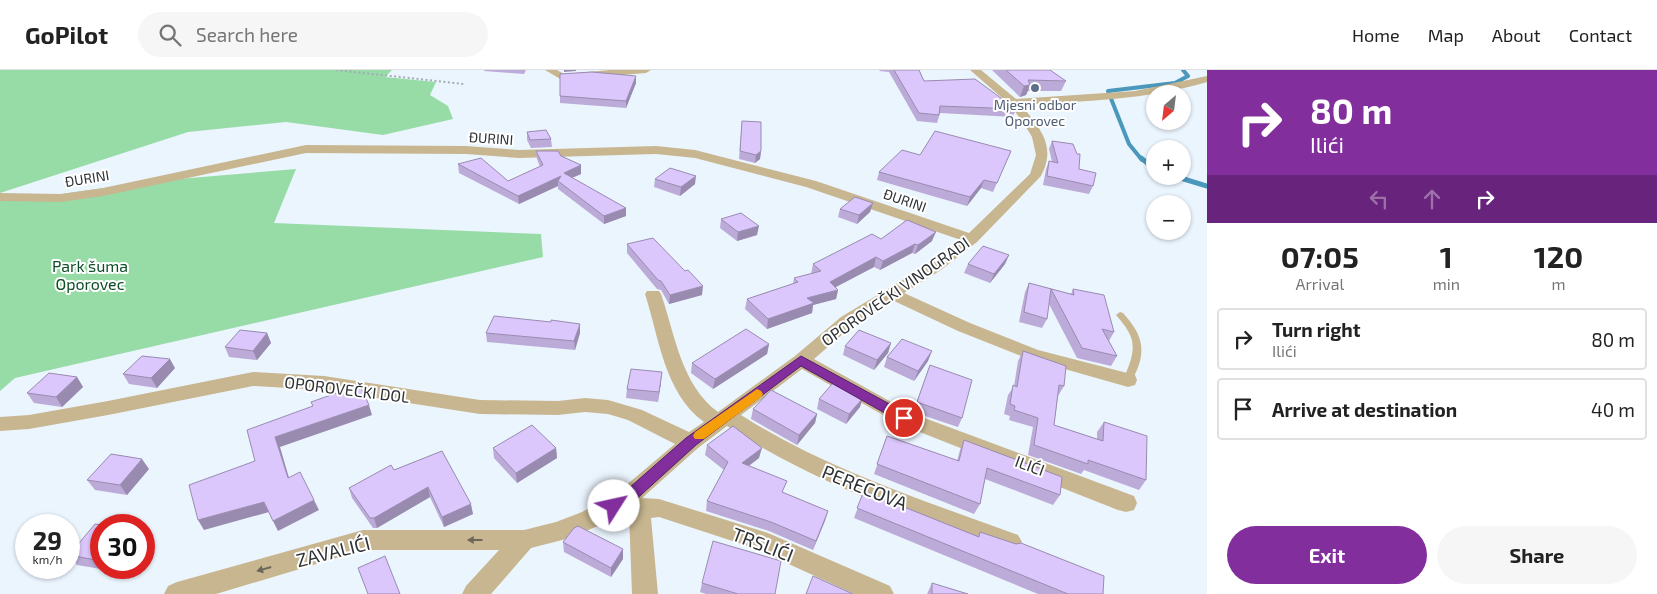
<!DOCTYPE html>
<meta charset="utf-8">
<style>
:root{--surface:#fff;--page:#f6f6f6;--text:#222;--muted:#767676;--line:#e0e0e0;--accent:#822e9d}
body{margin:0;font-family:"Exo 2",sans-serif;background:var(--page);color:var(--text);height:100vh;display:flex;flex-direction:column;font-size:19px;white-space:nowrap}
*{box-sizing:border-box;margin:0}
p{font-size:16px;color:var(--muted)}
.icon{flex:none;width:28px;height:28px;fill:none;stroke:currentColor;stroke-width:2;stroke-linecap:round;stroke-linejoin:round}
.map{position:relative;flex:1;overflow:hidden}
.details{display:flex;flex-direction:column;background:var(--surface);width:450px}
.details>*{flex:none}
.hud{background:#822e9d;color:#fff;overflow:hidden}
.needle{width:32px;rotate:208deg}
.controls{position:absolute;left:1146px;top:15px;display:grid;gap:10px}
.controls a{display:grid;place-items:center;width:45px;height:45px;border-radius:50%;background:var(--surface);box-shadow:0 1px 4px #0004;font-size:25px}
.speed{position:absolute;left:15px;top:444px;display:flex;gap:10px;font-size:25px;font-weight:700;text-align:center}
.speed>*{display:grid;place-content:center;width:65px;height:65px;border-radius:50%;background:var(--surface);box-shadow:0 1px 4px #0004;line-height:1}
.speed small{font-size:12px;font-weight:400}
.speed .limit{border:8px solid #d22;background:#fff;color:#111}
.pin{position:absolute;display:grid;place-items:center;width:42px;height:42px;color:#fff;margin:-21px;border:2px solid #fff;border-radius:50%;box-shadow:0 1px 5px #0007}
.me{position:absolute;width:55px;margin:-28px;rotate:55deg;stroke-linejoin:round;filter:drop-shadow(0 0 4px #0008)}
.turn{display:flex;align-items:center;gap:18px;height:105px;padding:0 20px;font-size:22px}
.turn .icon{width:65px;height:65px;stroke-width:2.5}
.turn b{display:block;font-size:35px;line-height:42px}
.lanes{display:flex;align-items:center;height:48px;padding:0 20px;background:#0003;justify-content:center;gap:25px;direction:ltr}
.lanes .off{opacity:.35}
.eta{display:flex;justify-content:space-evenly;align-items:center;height:85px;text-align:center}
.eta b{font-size:30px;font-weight:700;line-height:35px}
.action{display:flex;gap:10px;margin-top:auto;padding:10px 20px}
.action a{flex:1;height:58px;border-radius:30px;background:var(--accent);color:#fff;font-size:20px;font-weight:700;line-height:58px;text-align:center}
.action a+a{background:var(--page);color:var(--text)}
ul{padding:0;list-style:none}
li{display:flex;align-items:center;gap:15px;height:62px;margin:0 10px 8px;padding:0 10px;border:2px solid var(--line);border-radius:5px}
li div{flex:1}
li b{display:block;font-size:19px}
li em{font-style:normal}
header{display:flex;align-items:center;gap:30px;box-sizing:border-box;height:70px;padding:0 25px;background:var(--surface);border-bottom:1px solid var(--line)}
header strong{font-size:24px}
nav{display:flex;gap:28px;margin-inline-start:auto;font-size:18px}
.search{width:350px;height:45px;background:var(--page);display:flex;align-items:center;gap:12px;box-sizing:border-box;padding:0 18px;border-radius:28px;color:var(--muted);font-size:19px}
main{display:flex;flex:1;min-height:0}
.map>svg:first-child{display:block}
</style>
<header>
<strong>GoPilot</strong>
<div class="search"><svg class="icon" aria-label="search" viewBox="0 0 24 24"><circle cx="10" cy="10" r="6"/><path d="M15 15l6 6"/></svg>Search here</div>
<nav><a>Home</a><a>Map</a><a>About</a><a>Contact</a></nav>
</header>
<main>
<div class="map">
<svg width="1207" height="524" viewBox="0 0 1207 524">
<rect width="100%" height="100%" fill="#ebf5fe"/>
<path fill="#97dba7" d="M0,0H392L385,7L436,12L430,25L448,36L453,49L383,65L286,52L188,62L0,123Z
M296,99L274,153L541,164L543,187L15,308L0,321V124L54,125L154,111Z"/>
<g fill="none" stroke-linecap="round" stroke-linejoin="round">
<path stroke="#4b98bd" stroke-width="4" d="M1142,90L1129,74L1108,21L1175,13L1188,6L1183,0"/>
<path stroke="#4b98bd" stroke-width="5" d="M1141,88L1155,99
M1174,106L1207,116"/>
<path stroke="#a4acb3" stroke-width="2" stroke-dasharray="2 2.5" stroke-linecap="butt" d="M336,0L464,14"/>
<path fill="#c8b690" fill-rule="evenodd" d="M1120,242L1123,243C1145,267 1147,284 1131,312H1125L1123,310C1130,294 1138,277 1128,261C1125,255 1120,250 1116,245Z"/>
<path fill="#c8b690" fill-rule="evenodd" d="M545,0H557L564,4L610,0H651L646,3L562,10Z
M970,0H981L1016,29L1135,21L1207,6V12C1146,30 1085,31 1021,35C1040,58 1057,76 1041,106L977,172L941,200L904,223L970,253L1038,280L1135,305L1137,310L1135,315L1128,317L1026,288L958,261L892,230L853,255L814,289L911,343L1134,426L1137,433L1134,440L1126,442L1118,440L897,353L802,299L741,345C827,400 923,430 1018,465L1022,472L1018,479L1010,482C912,447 814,413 727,356L698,378L642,428L659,429L768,463L890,516L894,524H854L754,478L659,447L651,448L658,524H632L629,443L625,441L598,456L566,469L531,478L491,524H462L466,516L499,480H363L216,524H164L168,516L177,512L363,460H524L556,452L582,442L618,422L675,374L628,350L608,344L585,342L558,345L480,344L324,320L253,316L108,345L29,359L0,361V347L29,345L108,331L253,302L324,306L480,330L558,331L585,328L608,330L642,340L689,362L704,352C664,323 659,267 645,224L647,221H659L661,224C675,264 681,315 718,342L795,286L841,247L929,194L961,170L806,117L695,88L656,84L519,88L466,84L306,83L103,126L61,132L0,131V123L61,124L103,118L306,75L466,76L519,80L656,76L695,80L816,111L969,163L1030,104L1036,85L1032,67L1023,52L1009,34Z"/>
</g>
<path fill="#bcabd8" d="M484,0H526L524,4L484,1Z
M879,0H919L924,11L1016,39L1013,47L940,43L937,53L917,51L889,2L880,1Z
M992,0H1050L1066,11L1061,21H1028L1026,25L1020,27Z
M560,4L636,13L626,38L560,33Z
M742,51L761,81L760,89L755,93L739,89Z
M527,62L551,69L552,77L531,78L527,70Z
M1052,71L1093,116L1089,124L1043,115L1046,99L1049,91L1052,92L1049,79Z
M536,81L561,86L581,95V104L572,108L626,138V146L604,154L558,119V116L519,134L459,103L458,94L508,111L540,97L537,89Z
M1011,81L993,122L981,118L967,136L877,110L879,102L920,85Z
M655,109L695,114L680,126L654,117Z
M873,133L870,142L857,154L838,147L840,139Z
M721,149L757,165L737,171L720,158Z
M881,169L932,171L915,184L912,183L880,200L874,197L836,217L838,220L836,229L813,235L812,243L767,259L745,239L747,229L793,214L794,208L811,204L813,194Z
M627,174L702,225L669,234L661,220L657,219L627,183Z
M1009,185L1005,194L990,213L964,203L968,194Z
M1029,213L1071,224L1073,219L1114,262L1109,271L1117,286L1111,296L1077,288L1049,234L1047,249L1042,258L1019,252L1025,222Z
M267,263L271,273L257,290L229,287L225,277Z
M486,263H580L575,280L487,272Z
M891,273L888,283L874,300L843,285L845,276Z
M769,274L767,284L713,319L691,303L692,293Z
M1023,281L1064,316L1058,326L1054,355L1097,369V362L1104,352L1146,410L1139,420L1084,400L1081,404L1028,385L1033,357L1009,350L1010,346L1004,344L1008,325L1014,316L1018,291Z
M887,287L928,291L914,311L884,297Z
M930,295L962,348L958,357L913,342Z
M175,298L157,318L129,314L123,304Z
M77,307L83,317L62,337L34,333L27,323Z
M661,312L658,332L626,328L627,319Z
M819,329L860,337L846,354L817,339Z
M753,339L817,344L815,353L797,375L751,349Z
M887,366L957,391L960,380L964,370L1060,425L1053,435L985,409L980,434L974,444L874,404Z
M707,375L759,388L749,396L784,423L828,441L813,480L769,461L706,441L707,431L724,400L705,385Z
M493,378H556L557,388L517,413L494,388Z
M442,381L473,444L444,457L430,427L377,458H373L352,428L349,418Z
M149,399L127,425L95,420L87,410Z
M864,421L978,466L980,462L1103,524H1038L854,448Z
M101,455V498H115L113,501L77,495L69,485Z
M563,472L623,479V489L611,507L564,482Z
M702,513L775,524H706L700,522Z
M932,513L968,524H927Z"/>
<path fill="#998bb0" d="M564,0H576V1L564,2Z
M636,6V13L626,38V31Z
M1030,15L1026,25L1020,27L1024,16Z
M761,81L760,89L755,93L756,85Z
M581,95V104L564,111V103Z
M561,106L558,111V116L519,134L518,126Z
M696,106L695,114L680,126L681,117Z
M984,110L981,118L967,136L970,127Z
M873,133L870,142L857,154L859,145Z
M626,138V146L604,154V146Z
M759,156L757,165L737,171L738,162Z
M936,162L932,171L915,184L918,175Z
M915,174L912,183L880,200L883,191Z
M1009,185L1005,194L990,213L994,204Z
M876,187L874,197L828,221L830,212Z
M703,216L702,225L669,234L670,225Z
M838,220L836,229L813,235L812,243L767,259L768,249L807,228Z
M580,254V263L575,280L574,271Z
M267,263L271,273L257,290L253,281Z
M891,273L888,283L874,300L877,290Z
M769,274L767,284L713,319L715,309Z
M932,281L928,291L914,311L918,301Z
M170,289L175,298L157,318L151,308Z
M662,302L661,312L658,332L659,322Z
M77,307L83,317L62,337L56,327Z
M863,328L860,337L846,354L849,344Z
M369,335L372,345L280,377L292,418L288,408L275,367Z
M817,344L815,353L797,375L799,365Z
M556,378L557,388L517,413L516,403Z
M762,378L759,388L740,402L742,393Z
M142,389L149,399L127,425L120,415Z
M428,417L430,427L377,458L374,448Z
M314,430L319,440L278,461L273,451Z
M264,432L269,442L204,460L198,450Z
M471,434L473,444L444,457L442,447Z
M828,441L825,451L813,480L816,471Z
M623,479V489L611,507V498Z
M110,498H115L113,501Z"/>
<path fill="#dbc7fb" stroke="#998bb0" d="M894,0H919L924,11L975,9L1016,39L940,36L939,45L919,43Z
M1006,0H1050L1066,11L1028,10L1030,15L1024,16Z
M592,2L636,6L626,31L560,26V4Z
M742,51L761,52V81L756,85L740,81Z
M546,60L551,69L530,70L527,62Z
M935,61L1011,81L997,113L984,110L970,127L879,102L902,80L920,85Z
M1052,71L1073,74L1077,84H1080L1079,99L1096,103L1093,116L1047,106L1049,91L1058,93Z
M536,81H558L561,86L581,95L564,103L626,138L604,146L558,111L561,106L518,126L458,94L481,88L508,111L543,95Z
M670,98L696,106L681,117L655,109Z
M855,127L873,133L859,145L840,139Z
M741,143L759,156L738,162L721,149Z
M907,150L936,162L918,175L915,174L883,191L876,187L830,212L838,220L807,228L814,233L768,249L747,229L798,212L794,208L821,201L813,194L872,164L881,169Z
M653,168L685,201L688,200L703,216L670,225L661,211L658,210L627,174Z
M983,176L1009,185L994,204L968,194Z
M1029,213L1074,225L1073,219L1104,225L1114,262L1102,259L1117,286L1082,278L1051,219L1047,249L1024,242Z
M494,246L551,252V250L580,254L574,271L486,263Z
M746,259L769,274L715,309L692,293Z
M240,260L267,263L253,281L225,277Z
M859,260L891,273L877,290L845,276Z
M902,269L932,281L918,301L887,287Z
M1023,281L1066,296L1064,316L1059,315L1054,355L1103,371L1104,352L1147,366L1146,410L1088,390V394L1034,375L1038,348L1014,340L1015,336L1010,334L1013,315L1017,317Z
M142,286L170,289L151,308L123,304Z
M930,295L972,310L962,348L917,332Z
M631,299L662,302L659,322L627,319Z
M49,303L77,307L56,327L27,323Z
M833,313L863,328L849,344L819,329Z
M354,317L361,318L369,335L275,367L288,408L300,402L314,430L273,451L264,432L198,450L189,415L255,391L247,360L313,336L311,332Z
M771,320L817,344L799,365L753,339Z
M532,355L556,378L516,403L493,378Z
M733,356L762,378L742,393L787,411L782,422L828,441L816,471L771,452L707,431L728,392L707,375Z
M887,366L959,391L964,370L1062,407L1060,425L987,398L980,434L877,394Z
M442,381L471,434L442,447L428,417L374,448H370L349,418L391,395L394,400Z
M111,384L142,389L120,415L87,410Z
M864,421L979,467L980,462L1016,474L1021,473L1104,506L1103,524H1068L857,438Z
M95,454L102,455L101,491L69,485Z
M578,456L623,479L611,498L563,472L574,458Z
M713,471L781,491L775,524H738L702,513Z
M385,486L400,524H368L358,498Z
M813,506L853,524H806Z
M932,513L968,524H932Z"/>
<defs><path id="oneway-solid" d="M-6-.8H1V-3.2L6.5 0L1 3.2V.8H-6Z" transform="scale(1.25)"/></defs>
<g fill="#6c6759">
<use href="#oneway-solid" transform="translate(475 470) rotate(180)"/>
<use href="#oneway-solid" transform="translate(264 499) rotate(164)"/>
</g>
<path fill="#822e9d" stroke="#541e66" d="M801,286L908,344L910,348L908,351H899L801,296L696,375L631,434L614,442L609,440L607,436L609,432L621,425L686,368Z"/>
<path fill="#f59e0b" d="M757,319L761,321L763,324L761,327L704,369H695L693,366L695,362Z"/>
<circle fill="#5c6f8a" stroke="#fff" stroke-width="2" cx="1035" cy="18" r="5"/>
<g text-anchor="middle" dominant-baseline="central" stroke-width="4" stroke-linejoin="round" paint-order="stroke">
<g font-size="14" fill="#4e5e75" stroke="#fff">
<text x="1035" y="34">Mjesni odbor<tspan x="1035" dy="16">Oporovec</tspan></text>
</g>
<g font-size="14" fill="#2e3235" stroke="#fff">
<text transform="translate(491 68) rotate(4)">ĐURINI</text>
<text transform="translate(87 108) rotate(-9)">ĐURINI</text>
<text transform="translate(905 130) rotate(19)">ĐURINI</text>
</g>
<g font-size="16" fill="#0c4d25" stroke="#fff">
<text x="90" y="195">Park šuma<tspan x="90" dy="18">Oporovec</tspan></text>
</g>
<g font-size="16" fill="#2e3235" stroke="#fff">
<text transform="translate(895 221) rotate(-35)">OPOROVEČKI VINOGRADI</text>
<text transform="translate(347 319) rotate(7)">OPOROVEČKI DOL</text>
<text transform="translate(1030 395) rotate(20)">ILIĆI</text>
</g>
<g font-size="19" fill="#2e3235" stroke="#fff">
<text transform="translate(865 417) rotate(22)">PERECOVA</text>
<text transform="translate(763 474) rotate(21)">TRSLIĆI</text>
<text transform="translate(333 481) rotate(-14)">ZAVALIĆI</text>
</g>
</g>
</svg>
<div class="controls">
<a><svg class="needle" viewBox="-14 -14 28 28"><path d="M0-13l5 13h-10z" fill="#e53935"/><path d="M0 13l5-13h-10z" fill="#767676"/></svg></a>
<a>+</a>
<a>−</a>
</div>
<div class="speed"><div>29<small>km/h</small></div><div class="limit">30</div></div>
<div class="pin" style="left:904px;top:348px;background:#d93025"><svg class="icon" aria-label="arrive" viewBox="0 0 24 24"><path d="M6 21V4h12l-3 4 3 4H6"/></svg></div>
<svg class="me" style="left:614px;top:436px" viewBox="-20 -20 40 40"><circle r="19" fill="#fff"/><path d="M0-13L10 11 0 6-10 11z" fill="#822e9d"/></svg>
</div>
<section class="details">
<div class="hud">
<div class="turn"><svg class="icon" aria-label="right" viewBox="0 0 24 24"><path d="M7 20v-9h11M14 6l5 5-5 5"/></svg><div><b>80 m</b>Ilići</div></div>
<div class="lanes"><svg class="icon off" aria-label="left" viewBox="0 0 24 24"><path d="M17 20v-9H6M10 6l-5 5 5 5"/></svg><svg class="icon off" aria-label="ahead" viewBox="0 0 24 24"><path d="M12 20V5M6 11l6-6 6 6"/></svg><svg class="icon" aria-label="right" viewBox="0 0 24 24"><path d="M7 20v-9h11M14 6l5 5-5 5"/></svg></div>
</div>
<div class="eta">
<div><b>07:05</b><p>Arrival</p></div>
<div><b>1</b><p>min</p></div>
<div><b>120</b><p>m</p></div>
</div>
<ul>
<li><svg class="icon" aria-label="right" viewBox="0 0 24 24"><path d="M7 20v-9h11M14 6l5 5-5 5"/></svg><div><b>Turn right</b><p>Ilići</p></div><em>80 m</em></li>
<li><svg class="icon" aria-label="arrive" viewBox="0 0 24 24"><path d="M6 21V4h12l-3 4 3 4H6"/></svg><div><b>Arrive at destination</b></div><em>40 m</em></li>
</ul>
<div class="action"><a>Exit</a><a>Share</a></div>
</section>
</main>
